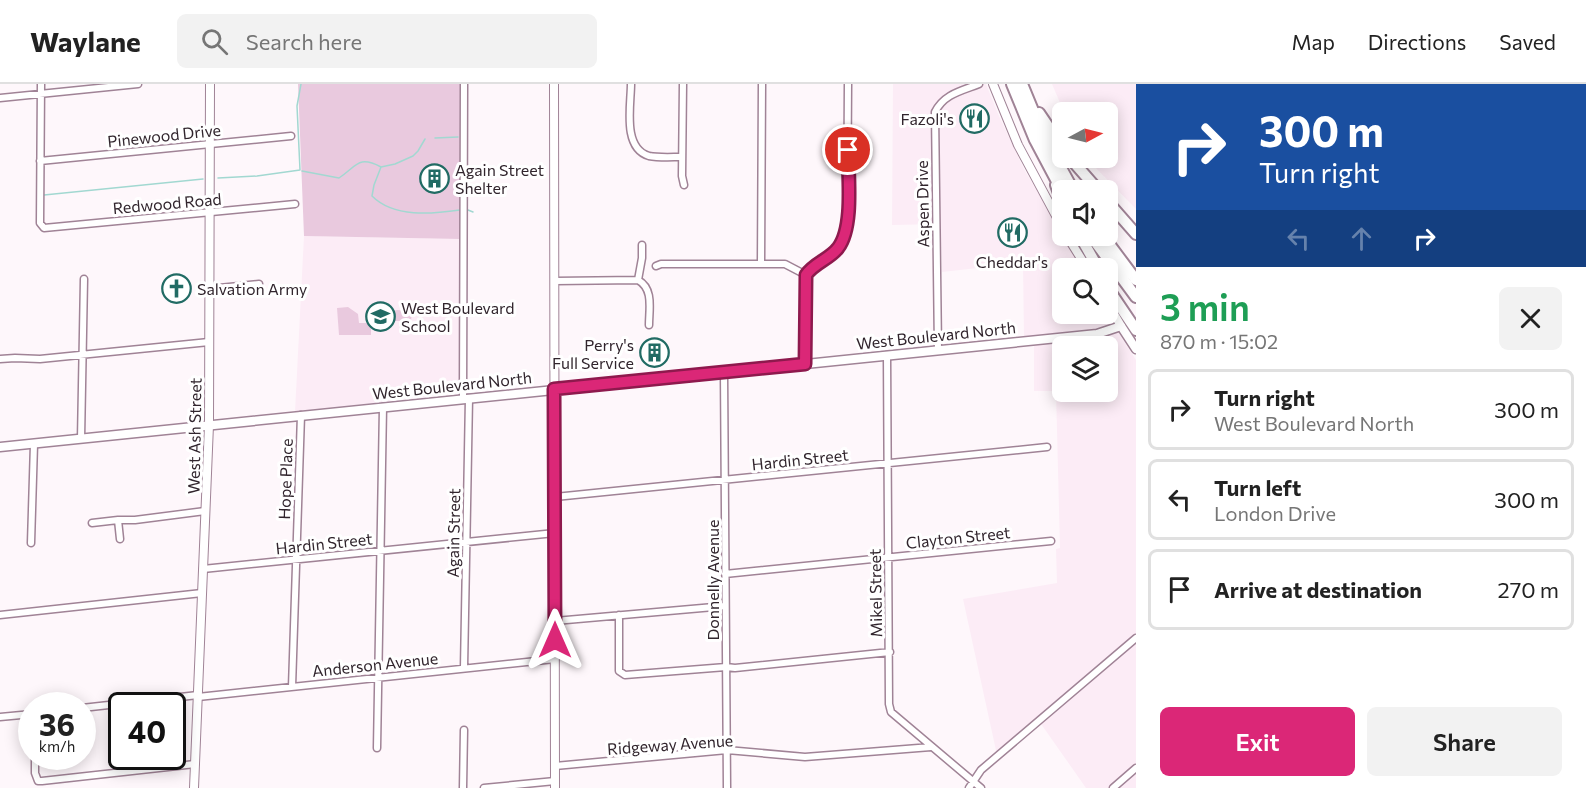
<!DOCTYPE html>
<meta charset="utf-8">
<style>
:root{--surface:#fff;--page:#f2f2f2;--text:#222;--muted:#767676;--line:#e0e0e0;--accent:#db2777}
body{margin:0;font-family:Commissioner,sans-serif;background:var(--page);color:var(--text);height:100vh;display:flex;flex-direction:column;font-size:22px;white-space:nowrap}
*{box-sizing:border-box;margin:0}
p{font-size:20px;color:var(--muted)}
.icon{flex:none;width:33px;height:33px;fill:none;stroke:currentColor;stroke-width:2;stroke-linecap:round;stroke-linejoin:round}
.map{position:relative;flex:1;overflow:hidden}
.panel{display:flex;flex-direction:column;background:var(--surface);width:450px}
.panel>*{flex:none}
.top-card{background:#1a4fa0;color:#fff;overflow:hidden}
.needle{width:39px;rotate:83deg}
.controls{position:absolute;left:1052px;top:18px;display:grid;gap:12px}
.controls a{display:grid;place-items:center;width:66px;height:66px;border-radius:9px;background:var(--surface);box-shadow:0 3px 15px #0003;font-size:30px}
.speed{position:absolute;left:18px;top:608px;display:flex;gap:12px;font-size:30px;font-weight:700;text-align:center}
.speed>*{display:grid;place-content:center;width:78px;height:78px;border-radius:50%;background:var(--surface);box-shadow:0 3px 15px #0003;line-height:1}
.speed small{font-size:15px;font-weight:400}
.speed .limit{border:3px solid #111;border-radius:9px;background:#fff;color:#111}
.pin{position:absolute;display:grid;place-items:center;width:51px;height:51px;color:#fff;margin:-26px;border:3px solid #fff;border-radius:50%;box-shadow:0 2px 6px #0007}
.me{position:absolute;width:66px;margin:-33px;rotate:0deg;stroke-linejoin:round;filter:drop-shadow(0 0 4px #0008)}
.turn{display:flex;align-items:center;gap:21px;height:126px;padding:0 24px;font-size:27px}
.turn .icon{width:78px;height:78px;stroke-width:2.5}
.turn b{display:block;font-size:42px;line-height:51px}
.lanes{display:flex;align-items:center;height:57px;padding:0 24px;background:#0003;justify-content:center;gap:30px;direction:ltr}
.lanes .off{opacity:.35}
.round{display:grid;place-items:center;flex:none;width:63px;height:63px;border-radius:9px;background:var(--page)}
.overview{display:flex;align-items:center;justify-content:space-between;height:102px;padding:0 24px}
h1{font-size:36px;font-weight:600;line-height:45px;color:#1e9e55}
.primary-button{display:flex;gap:12px;margin-top:auto;padding:12px 24px}
.primary-button a{flex:1;height:69px;border-radius:9px;background:var(--accent);color:#fff;font-size:24px;font-weight:600;line-height:69px;text-align:center}
.primary-button a+a{background:var(--page);color:var(--text)}
ul{padding:0;list-style:none}
li{display:flex;align-items:center;gap:18px;height:81px;margin:0 12px 9px;padding:0 12px;border:3px solid var(--line);border-radius:9px}
li div{flex:1}
li b{display:block;font-size:22px}
li em{font-style:normal}
header{display:flex;align-items:center;gap:36px;box-sizing:border-box;height:84px;padding:0 30px;background:var(--surface);border-bottom:2px solid var(--line)}
header strong{font-size:28px}
nav{display:flex;gap:33px;margin-inline-start:auto;font-size:21px}
.search{width:420px;height:54px;background:var(--page);display:flex;align-items:center;gap:15px;box-sizing:border-box;padding:0 21px;border-radius:9px;color:var(--muted);font-size:22px}
main{display:flex;flex:1;min-height:0}
.map>svg:first-child{display:block}
</style>
<header>
<strong>Waylane</strong>
<div class="search"><svg class="icon" aria-label="search" viewBox="0 0 24 24"><circle cx="10" cy="10" r="6"/><path d="M15 15l6 6"/></svg>Search here</div>
<nav><a>Map</a><a>Directions</a><a>Saved</a></nav>
</header>
<main>
<div class="map">
<svg width="1136" height="704" viewBox="0 0 1136 704">
<rect width="100%" height="100%" fill="#fef7fb"/>
<path fill="#fcecf6" fill-rule="evenodd" d="M893,0H986L999,32L1024,85L1082,184H1062V230L1107,228L1114,239L1101,244L1024,253L1023,179L942,188L940,140L892,141Z
M1052,0H1136V125L1086,74H1107V28H1064Z
M304,152L460,155V309L295,328Z
M1118,248L1136,276V704H1118L1117,702L1114,704H1086L1039,637L997,671L963,515L1057,499L1056,465L1060,464L1056,307H1034V261L1096,255ZM1062,262H1107V308H1062Z"/>
<path fill="#e9c9de" d="M298,0H460V155L304,152Z
M348,223L358,230L359,239H371V235H380L383,230L397,226L412,227L411,237H393L390,241L371,243V251H339L337,224Z"/>
<g fill="none" stroke-linecap="round" stroke-linejoin="round">
<path stroke="#a2d8d1" stroke-width="1.5" d="M435,54L458,53
M381,83L374,101L372,112C394,134 432,130 460,126
M302,87L339,94C357,82 358,71 381,83L395,80L413,72L418,67L425,55
M218,94L257,92L300,86L297,22L301,0
M44,111L203,95
M468,126L473,128"/>
<defs>
<path id="minor" d="M41,0L40,139L44,144L295,120
M631,0C631,21 622,64 649,72C659,74 672,73 682,73
M683,0L682,92L684,101
M0,14L138,0
M40,77L291,52
M642,161V174L638,196C654,205 649,225 649,241
M761,180L762,0
M656,182L661,180H785L806,191
M555,197L638,196
M209,205L259,200
M938,266L935,28C944,10 961,7 979,0
M887,271L889,620L891,628L981,704
M0,275L15,274L40,275L209,258
M805,280L806,191L816,180L837,166L847,147L848,0
M724,289L727,704
M463,315L464,0
M81,355L84,195
M555,413L1047,363
M92,439L118,436
M120,455L118,436H135L205,427
M31,459L34,360
M203,485L555,449
M725,490L1051,457
M0,531L202,509
M619,531V587L625,591L726,583L735,584L890,568
M555,537L725,522
M464,584L469,314
M292,603L301,331
M198,613L555,575
M82,624L198,611
M0,633L32,630
M377,664L383,323
M35,672V689L38,697H42L195,680
M555,682L727,666L805,673L931,663
M463,704L464,646
M484,704L555,697
M969,704L981,686L1136,554
M1113,704L1136,684"/>
<path id="tertiary" d="M554,0L555,704
M993,0L1018,61L1062,143
M1067,152L1087,184
M1107,218L1121,242
M194,704L209,341L210,0"/>
<path id="secondary" d="M0,363L1097,250L1121,242L1136,265"/>
<path id="motorway" d="M1012,0L1035,56L1062,107
M1022,0L1043,51L1073,106
M1039,29L1062,63
M1070,74L1098,106
M1056,101L1062,117
M1107,117L1136,150
M1080,152L1098,184
M1091,152L1136,213
M1103,152L1136,196
M1107,203L1136,246"/>
</defs>
<use href="#minor" stroke="#a08396" stroke-width="9"/>
<use href="#tertiary" stroke="#a08396" stroke-width="10"/>
<use href="#secondary" stroke="#a08396" stroke-width="11"/>
<use href="#motorway" stroke="#a08396" stroke-width="14"/>
<use href="#minor" stroke="#fff" stroke-width="6"/>
<use href="#tertiary" stroke="#fff" stroke-width="8"/>
<use href="#secondary" stroke="#fff" stroke-width="8"/>
<use href="#motorway" stroke="#fff" stroke-width="10"/>
</g>
<g fill="none" stroke-linecap="round" stroke-linejoin="round">
<defs>
<path id="route" d="M555,556L554,305L805,280L806,191C814,179 830,175 838,164C854,143 848,93 848,66"/>
</defs>
<use href="#route" stroke="#8e194d" stroke-width="15"/>
<use href="#route" stroke="#db2777" stroke-width="10"/>
</g>
<defs>
<symbol id="restaurant-ring" viewBox="-11 -11 22 22"><circle r="9.5" fill="#fff" stroke="#216b64" stroke-width="1.5"/><path d="M-5-6h1v4h1v-4h1v4h1v-4h1v5L-1.5 .5V6h-2V.5L-5-1ZM5-6V6H3V1.5H1.5Q1.5-4 5-6Z" fill="#216b64"/></symbol>
<symbol id="building-ring" viewBox="-11 -11 22 22"><circle r="9.5" fill="#fff" stroke="#216b64" stroke-width="1.5"/><path d="M-4-6H4V6H1V3H-1V6H-4ZM-2.5-4.3h1.7v1.8h-1.7ZM.8-4.3h1.7v1.8H.8ZM-2.5-1h1.7V.8h-1.7ZM.8-1h1.7V.8H.8Z" fill="#216b64"/></symbol>
<symbol id="church-ring" viewBox="-11 -11 22 22"><circle r="9.5" fill="#fff" stroke="#216b64" stroke-width="1.5"/><path d="M-1.2-6h2.4v3.5h3.3v2.4h-3.3V6h-2.4V-.1h-3.3v-2.4h3.3Z" fill="#216b64"/></symbol>
<symbol id="school-ring" viewBox="-11 -11 22 22"><circle r="9.5" fill="#fff" stroke="#216b64" stroke-width="1.5"/><path d="M0-5L7-2L0 1L-7-2ZM-4 1L0 2.5L4 1V4Q0 6-4 4Z" fill="#216b64"/></symbol>
</defs>
<g fill-rule="evenodd">
<use href="#restaurant-ring" x="958" y="18" width="33" height="33"/>
<use href="#building-ring" x="418" y="78" width="33" height="33"/>
<use href="#restaurant-ring" x="996" y="132" width="33" height="33"/>
<use href="#church-ring" x="160" y="188" width="33" height="33"/>
<use href="#school-ring" x="364" y="216" width="33" height="33"/>
<use href="#building-ring" x="638" y="252" width="33" height="33"/>
</g>
<g text-anchor="middle" dominant-baseline="central" stroke-width="6" stroke-linejoin="round" paint-order="stroke">
<g font-size="16" fill="#31252d" stroke="#fff" text-anchor="start">
<text x="954" y="34" text-anchor="end">Fazoli's</text>
<text x="455" y="85">Again Street<tspan x="455" dy="18">Shelter</tspan></text>
<text x="1012" y="177" text-anchor="middle">Cheddar's</text>
<text x="197" y="204">Salvation Army</text>
<text x="401" y="223">West Boulevard<tspan x="401" dy="18">School</tspan></text>
<text x="634" y="260" text-anchor="end">Perry's<tspan x="634" dy="18">Full Service</tspan></text>
</g>
<g font-size="16" fill="#31252d" stroke="#fff">
<text transform="translate(164 51) rotate(-6)">Pinewood Drive</text>
<text transform="translate(167 119) rotate(-5)">Redwood Road</text>
<text transform="translate(922 120) rotate(-91)">Aspen Drive</text>
<text transform="translate(936 251) rotate(-6)">West Boulevard North</text>
<text transform="translate(452 301) rotate(-6)">West Boulevard North</text>
<text transform="translate(194 352) rotate(-89)">West Ash Street</text>
<text transform="translate(800 375) rotate(-6)">Hardin Street</text>
<text transform="translate(285 395) rotate(-88)">Hope Place</text>
<text transform="translate(453 449) rotate(-89)">Again Street</text>
<text transform="translate(958 453) rotate(-6)">Clayton Street</text>
<text transform="translate(324 459) rotate(-6)">Hardin Street</text>
<text transform="translate(712 496) rotate(-90)">Donnelly Avenue</text>
<text transform="translate(875 509) rotate(-91)">Mikel Street</text>
<text transform="translate(375 580) rotate(-6)">Anderson Avenue</text>
<text transform="translate(670 660) rotate(-4)">Ridgeway Avenue</text>
</g>
</g>
</svg>
<div class="controls">
<a><svg class="needle" viewBox="-14 -14 28 28"><path d="M0-13l5 13h-10z" fill="#e53935"/><path d="M0 13l5-13h-10z" fill="#767676"/></svg></a>
<a><svg class="icon" aria-label="sound" viewBox="0 0 24 24"><path d="M4 9h4l5-4v14l-5-4H4zM17 9q2 3 0 6"/></svg></a>
<a><svg class="icon" aria-label="search" viewBox="0 0 24 24"><circle cx="10" cy="10" r="6"/><path d="M15 15l6 6"/></svg></a>
<a><svg class="icon" aria-label="layers" viewBox="0 0 24 24"><path d="M12 4l9 5-9 5-9-5zM3 14l9 5 9-5"/></svg></a>
</div>
<div class="speed"><div>36<small>km/h</small></div><div class="limit">40</div></div>
<div class="pin" style="left:848px;top:66px;background:#d93025"><svg class="icon" aria-label="arrive" viewBox="0 0 24 24"><path d="M6 21V4h12l-3 4 3 4H6"/></svg></div>
<svg class="me" style="left:555px;top:556px" viewBox="-20 -20 40 40"><path d="M0-17L14 15 0 8-14 15z" fill="#db2777" stroke="#fff" stroke-width="4"/></svg>
</div>
<section class="panel">
<div class="top-card">
<div class="turn"><svg class="icon" aria-label="right" viewBox="0 0 24 24"><path d="M7 20v-9h11M14 6l5 5-5 5"/></svg><div><b>300 m</b>Turn right</div></div>
<div class="lanes"><svg class="icon off" aria-label="left" viewBox="0 0 24 24"><path d="M17 20v-9H6M10 6l-5 5 5 5"/></svg><svg class="icon off" aria-label="ahead" viewBox="0 0 24 24"><path d="M12 20V5M6 11l6-6 6 6"/></svg><svg class="icon" aria-label="right" viewBox="0 0 24 24"><path d="M7 20v-9h11M14 6l5 5-5 5"/></svg></div>
</div>
<div class="overview"><div><h1>3 min</h1><p>870 m · 15:02</p></div><a class="round"><svg class="icon" aria-label="close" viewBox="0 0 24 24"><path d="M6 6l12 12M18 6L6 18"/></svg></a></div>
<ul>
<li><svg class="icon" aria-label="right" viewBox="0 0 24 24"><path d="M7 20v-9h11M14 6l5 5-5 5"/></svg><div><b>Turn right</b><p>West Boulevard North</p></div><em>300 m</em></li>
<li><svg class="icon" aria-label="left" viewBox="0 0 24 24"><path d="M17 20v-9H6M10 6l-5 5 5 5"/></svg><div><b>Turn left</b><p>London Drive</p></div><em>300 m</em></li>
<li><svg class="icon" aria-label="arrive" viewBox="0 0 24 24"><path d="M6 21V4h12l-3 4 3 4H6"/></svg><div><b>Arrive at destination</b></div><em>270 m</em></li>
</ul>
<div class="primary-button"><a>Exit</a><a>Share</a></div>
</section>
</main>
